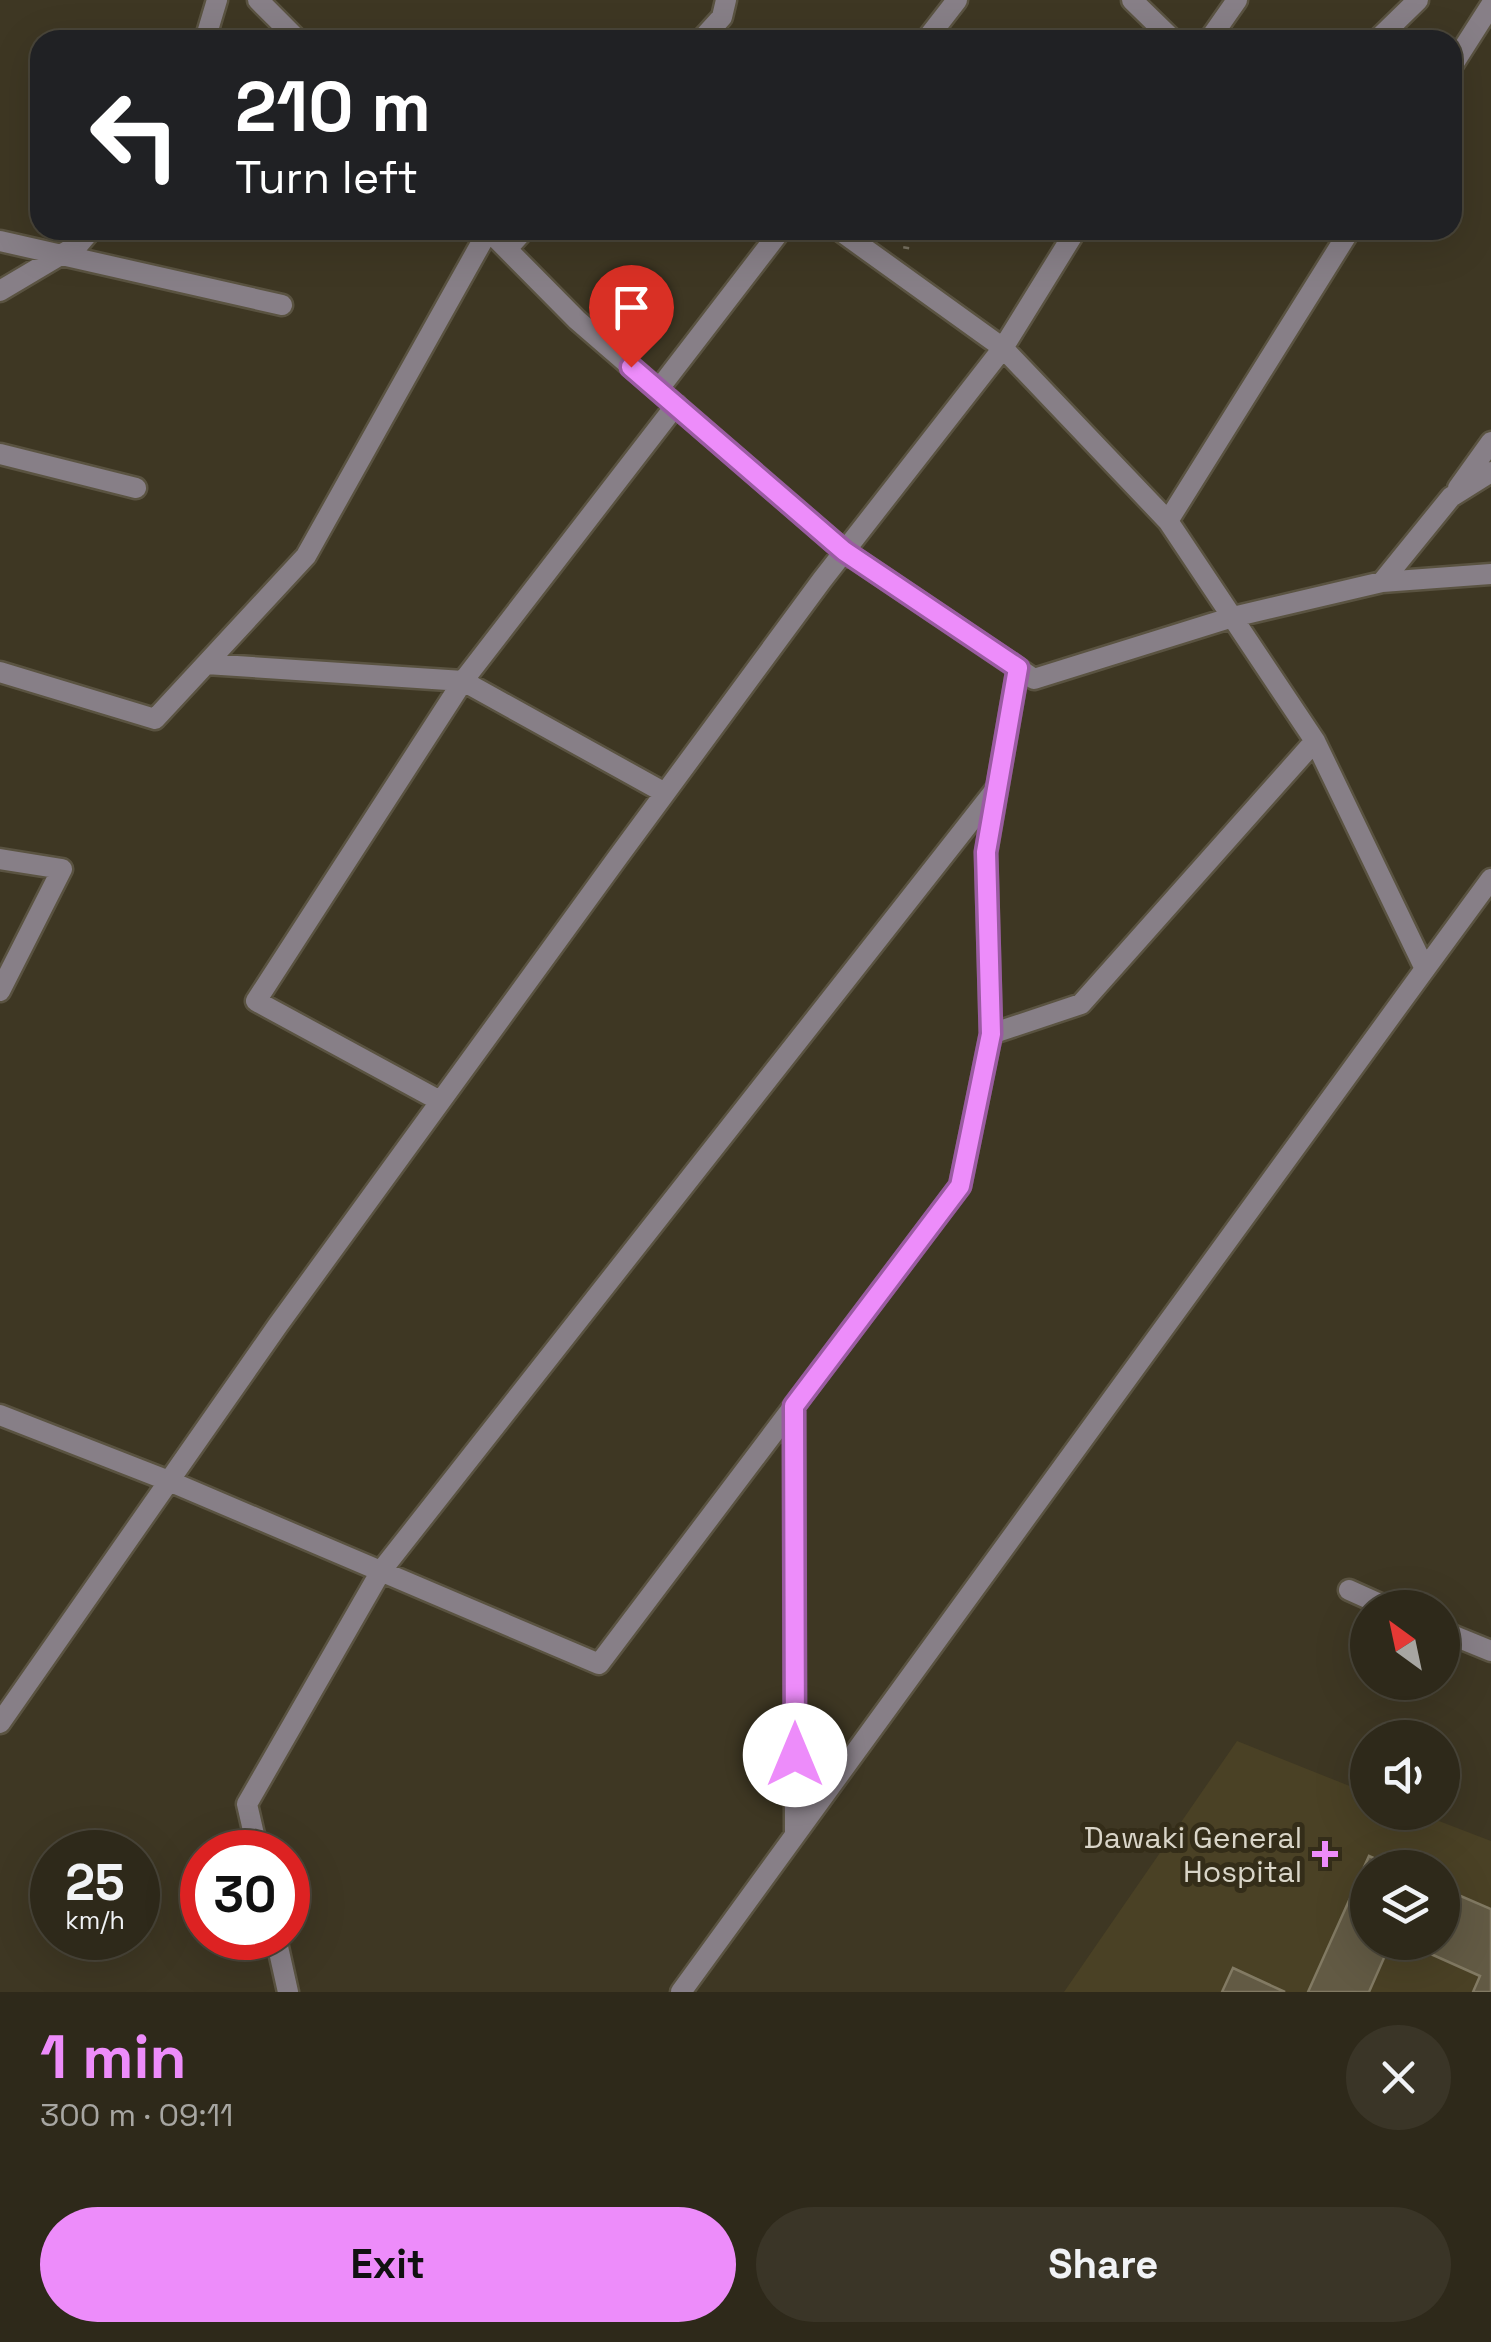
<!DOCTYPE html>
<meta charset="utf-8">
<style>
:root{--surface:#2e291a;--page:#3a3527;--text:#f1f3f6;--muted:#a7a6a2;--line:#494539;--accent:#ed8cfa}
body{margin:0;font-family:"Space Grotesk",sans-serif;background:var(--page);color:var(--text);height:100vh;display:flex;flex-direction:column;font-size:38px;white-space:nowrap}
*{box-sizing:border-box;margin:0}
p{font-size:32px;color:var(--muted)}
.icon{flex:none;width:55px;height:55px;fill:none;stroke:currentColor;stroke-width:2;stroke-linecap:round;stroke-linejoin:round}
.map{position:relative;height:1992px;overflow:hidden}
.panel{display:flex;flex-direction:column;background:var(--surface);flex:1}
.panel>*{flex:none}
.top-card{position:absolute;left:30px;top:30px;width:1432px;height:210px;border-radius:30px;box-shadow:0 10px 40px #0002,0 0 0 2px var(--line);background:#202124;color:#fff;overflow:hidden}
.needle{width:65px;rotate:327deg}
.fabs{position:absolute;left:1350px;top:1590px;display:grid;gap:20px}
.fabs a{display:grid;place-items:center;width:110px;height:110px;border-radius:50%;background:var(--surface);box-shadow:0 10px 40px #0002,0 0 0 2px var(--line);font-size:50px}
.speed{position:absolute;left:30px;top:1830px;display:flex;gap:20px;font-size:50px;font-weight:700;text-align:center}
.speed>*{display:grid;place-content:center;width:130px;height:130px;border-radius:50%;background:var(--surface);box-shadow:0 10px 40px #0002,0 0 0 2px var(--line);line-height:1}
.speed small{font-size:25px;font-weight:400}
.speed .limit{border:15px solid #d22;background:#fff;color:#111}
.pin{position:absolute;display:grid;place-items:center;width:85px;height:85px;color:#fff;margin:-102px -42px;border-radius:50% 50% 50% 0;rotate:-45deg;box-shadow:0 0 10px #0007}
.pin .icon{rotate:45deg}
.me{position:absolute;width:110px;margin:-55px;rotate:0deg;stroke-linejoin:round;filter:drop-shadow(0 0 8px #0008)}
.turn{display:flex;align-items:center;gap:35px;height:210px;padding:0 40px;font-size:45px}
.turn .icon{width:130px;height:130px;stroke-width:2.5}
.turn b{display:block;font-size:70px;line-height:85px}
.round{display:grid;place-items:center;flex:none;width:105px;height:105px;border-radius:52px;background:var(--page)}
.headline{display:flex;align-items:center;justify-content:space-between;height:170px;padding:0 40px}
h1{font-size:60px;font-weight:700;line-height:75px;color:var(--accent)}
.action{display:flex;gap:20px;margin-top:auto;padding:20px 40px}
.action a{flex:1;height:115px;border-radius:60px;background:var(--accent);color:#111;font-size:40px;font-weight:700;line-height:115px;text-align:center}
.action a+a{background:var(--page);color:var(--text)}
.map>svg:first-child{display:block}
</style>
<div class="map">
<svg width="1491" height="1992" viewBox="0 0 1491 1992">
<rect width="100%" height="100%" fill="#3e3723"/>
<path fill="#4a4125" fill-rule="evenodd" d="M1237,1741L1367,1793L1368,1812L1418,1813L1491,1841V1992H1064ZM1368,1868H1442V1942H1368Z"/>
<path fill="#625a44" stroke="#827a63" stroke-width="2.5" d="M1369,1856L1396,1868H1368V1942H1391L1369,1992H1308Z
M1442,1888L1491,1909V1992H1473L1480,1976L1404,1942H1442Z
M1233,1968L1285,1992H1222Z"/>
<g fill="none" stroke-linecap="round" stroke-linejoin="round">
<defs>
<path id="street" d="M258,0L298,40
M1132,0L1173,40
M205,40L217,0
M701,40L722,17L726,0
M926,40L957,0
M1209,40L1237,0
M1377,40L1418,0
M1452,66L1491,5
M488,230L577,320L844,551L1034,679L1233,617L1382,582L1451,497L1491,472
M0,241L282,305
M507,249L524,230
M0,291L79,244L91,230
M658,390L781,230
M0,454L136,488
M1458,488L1491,442
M1168,521L1350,230
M1382,582L1491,574
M206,664L463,681L676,405
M0,672L155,719L306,556L488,231
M0,859L62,869L0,991
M1425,969L1491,879
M991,1034L1081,1004L1315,741
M440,1101L256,1001L463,681L665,793
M794,1406L795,1832
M0,1415L169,1481L599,1664L960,1186L991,1034L986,853L1018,668
M1349,1590L1389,1608
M1442,1631L1491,1651
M0,1723L278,1325L618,857L822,580L1003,348L1076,230
M258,1852L247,1804L381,1571L996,789
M276,1938L288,1992
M681,1992L1425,969L1315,741L1168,521L1003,348L839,230"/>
</defs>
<use href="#street" stroke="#5a5341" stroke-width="25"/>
<path stroke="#787261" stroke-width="6" stroke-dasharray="2.5 8" stroke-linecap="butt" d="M906,249L909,230"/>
<use href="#street" stroke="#877f87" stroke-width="20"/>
</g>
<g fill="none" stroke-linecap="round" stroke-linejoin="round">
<defs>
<path id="route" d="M631,367L844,551L1018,668L986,852L991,1034L960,1186L794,1406L795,1755"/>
</defs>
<use href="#route" stroke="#9a5ba2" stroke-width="25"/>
<use href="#route" stroke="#ed8cfa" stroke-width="18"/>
</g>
<path fill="#ed8cfa" stroke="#342d19" stroke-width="4" d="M1320 1839h10v10h10v10h-10v10h-10v-10h-10v-10h10z"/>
<g text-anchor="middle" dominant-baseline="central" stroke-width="10" stroke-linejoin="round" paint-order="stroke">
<g font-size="30" fill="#d9d5c8" stroke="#342d19" text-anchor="end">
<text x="1302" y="1837">Dawaki General<tspan x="1302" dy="34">Hospital</tspan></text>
</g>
</g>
</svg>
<div class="fabs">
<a><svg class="needle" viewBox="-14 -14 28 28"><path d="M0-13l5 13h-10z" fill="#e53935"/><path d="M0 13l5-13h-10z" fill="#a7a6a2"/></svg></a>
<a><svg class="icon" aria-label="sound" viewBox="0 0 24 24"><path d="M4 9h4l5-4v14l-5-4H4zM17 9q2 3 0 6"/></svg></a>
<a><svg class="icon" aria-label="layers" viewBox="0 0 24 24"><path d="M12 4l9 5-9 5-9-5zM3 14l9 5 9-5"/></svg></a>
</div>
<div class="speed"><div>25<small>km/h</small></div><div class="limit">30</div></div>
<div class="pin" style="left:631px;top:367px;background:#d93025"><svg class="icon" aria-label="arrive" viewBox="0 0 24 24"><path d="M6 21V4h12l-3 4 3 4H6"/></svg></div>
<svg class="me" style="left:795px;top:1755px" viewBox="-20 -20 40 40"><circle r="19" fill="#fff"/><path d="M0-13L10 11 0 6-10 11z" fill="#ed8cfa"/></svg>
<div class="top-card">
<div class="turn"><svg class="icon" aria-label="left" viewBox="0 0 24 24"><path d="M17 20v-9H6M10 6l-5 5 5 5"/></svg><div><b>210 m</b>Turn left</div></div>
</div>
</div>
<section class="panel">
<div class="headline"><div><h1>1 min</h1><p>300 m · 09:11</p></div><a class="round"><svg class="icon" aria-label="close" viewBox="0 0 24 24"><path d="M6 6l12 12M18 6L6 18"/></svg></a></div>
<div class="action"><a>Exit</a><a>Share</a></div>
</section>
